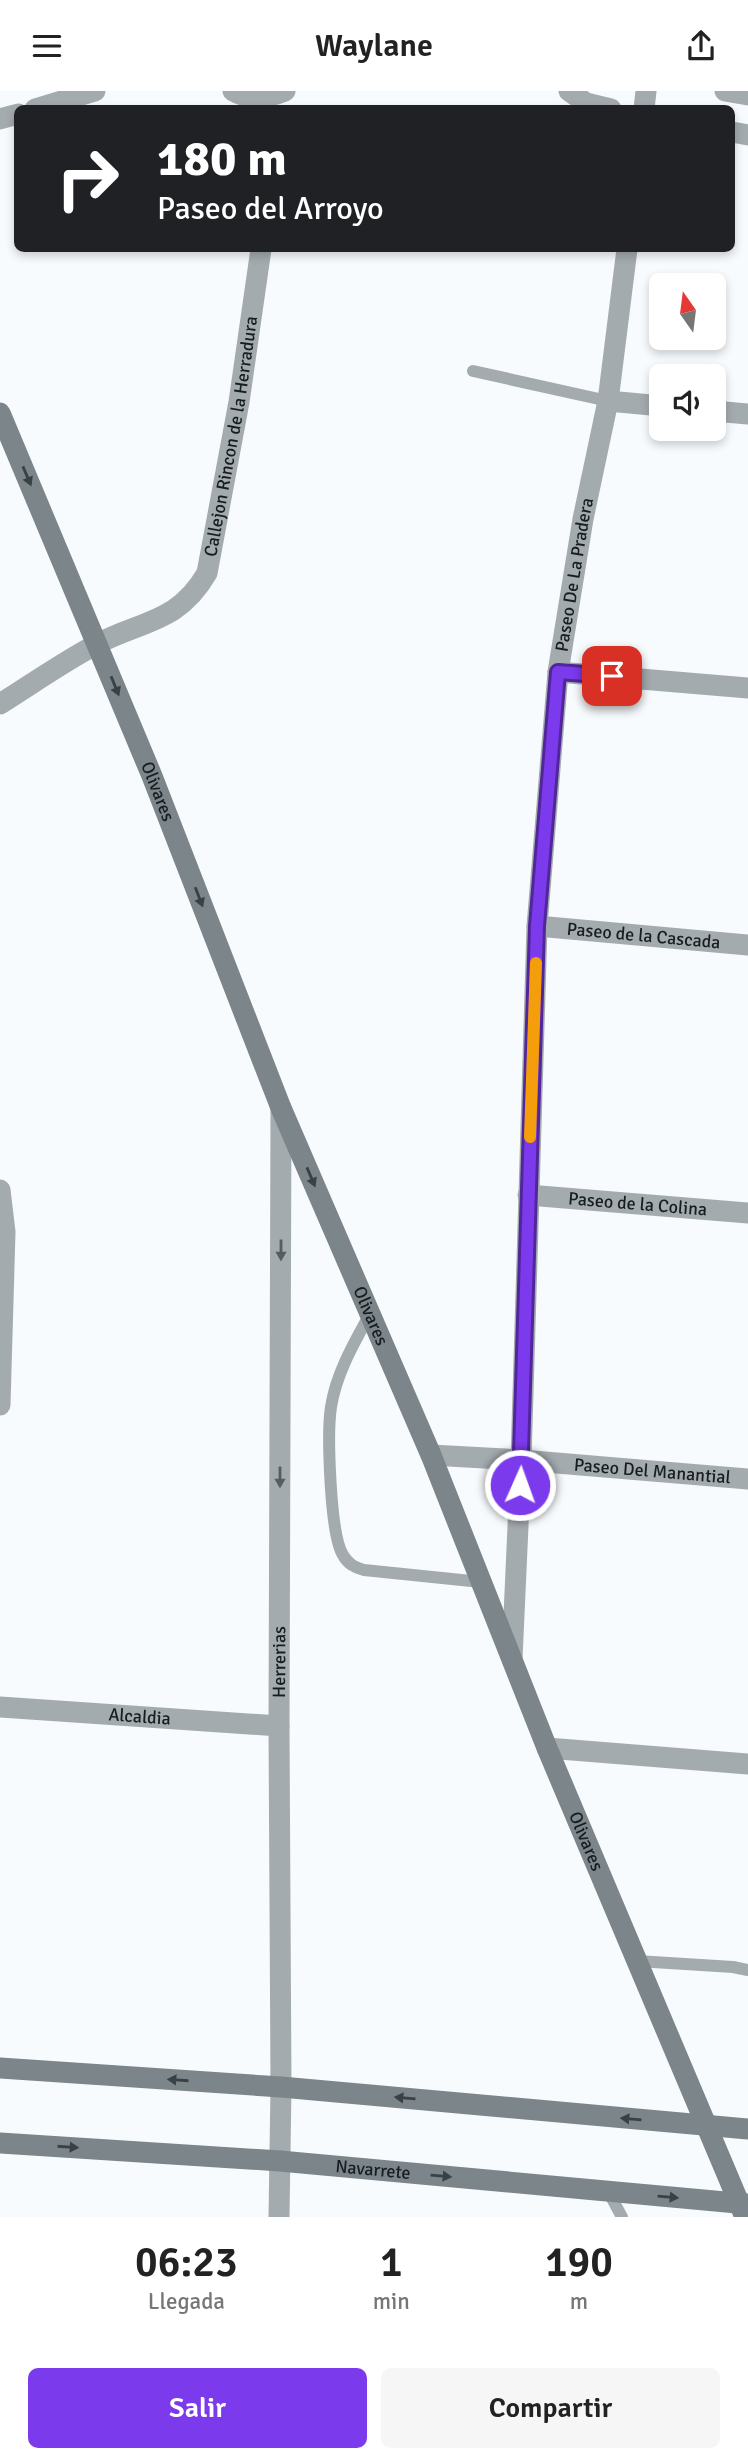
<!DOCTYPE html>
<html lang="es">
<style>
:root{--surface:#fff;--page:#f6f6f6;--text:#222;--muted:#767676;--accent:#7c3aed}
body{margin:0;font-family:Signika,sans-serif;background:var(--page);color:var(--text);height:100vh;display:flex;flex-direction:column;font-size:26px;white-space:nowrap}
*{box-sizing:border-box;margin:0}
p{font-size:23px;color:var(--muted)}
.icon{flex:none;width:38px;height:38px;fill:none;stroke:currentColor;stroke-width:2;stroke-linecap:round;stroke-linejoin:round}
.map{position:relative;height:2126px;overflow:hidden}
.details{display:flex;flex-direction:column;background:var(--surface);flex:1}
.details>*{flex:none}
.guide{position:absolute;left:14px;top:14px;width:721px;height:147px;border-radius:10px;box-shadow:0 4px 10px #0003;background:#202124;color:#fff;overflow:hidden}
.needle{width:46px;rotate:346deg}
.fabs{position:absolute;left:649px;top:182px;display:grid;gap:14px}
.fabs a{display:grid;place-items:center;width:77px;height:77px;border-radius:10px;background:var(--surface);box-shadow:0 4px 10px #0003;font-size:35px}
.pin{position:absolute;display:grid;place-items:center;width:60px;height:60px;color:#fff;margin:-30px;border-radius:14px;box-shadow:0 4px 10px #0006}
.me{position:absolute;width:77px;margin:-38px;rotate:2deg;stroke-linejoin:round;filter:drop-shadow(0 0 5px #0008)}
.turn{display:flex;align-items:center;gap:24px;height:147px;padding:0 28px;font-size:32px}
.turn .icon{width:91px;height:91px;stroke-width:2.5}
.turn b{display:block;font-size:49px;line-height:60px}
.eta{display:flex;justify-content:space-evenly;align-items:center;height:119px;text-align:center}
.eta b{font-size:42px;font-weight:600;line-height:49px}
.cta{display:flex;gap:14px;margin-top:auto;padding:14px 28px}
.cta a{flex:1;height:80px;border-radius:10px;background:var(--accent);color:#fff;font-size:28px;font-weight:600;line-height:80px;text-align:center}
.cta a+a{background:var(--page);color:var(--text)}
header{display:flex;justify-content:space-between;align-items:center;height:91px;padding:0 28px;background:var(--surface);font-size:32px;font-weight:600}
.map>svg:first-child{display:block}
</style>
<header><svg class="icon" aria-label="menu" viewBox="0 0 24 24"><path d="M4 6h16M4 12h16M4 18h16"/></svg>Waylane<svg class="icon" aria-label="share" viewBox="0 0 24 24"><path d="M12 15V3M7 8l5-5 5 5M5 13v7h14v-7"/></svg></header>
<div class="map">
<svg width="748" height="2126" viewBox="0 0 748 2126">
<rect width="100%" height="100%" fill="#f8fbfd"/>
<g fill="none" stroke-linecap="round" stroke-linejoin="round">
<path stroke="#a4abaf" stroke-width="12" d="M473,280L608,310
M370,1223C354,1252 336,1283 331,1316C327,1342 330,1444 343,1464C348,1473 354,1476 364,1479L481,1491
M637,1870L733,1876L748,1879
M608,2100L622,2126"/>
<g stroke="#a4abaf" stroke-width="21">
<path d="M233,0C250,10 268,7 285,0"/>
<path d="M569,0L586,12L611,18"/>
<path d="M725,0L748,4"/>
<path d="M35,18L95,0"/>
<path d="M644,18L646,0"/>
<path d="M0,28L18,23"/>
<path d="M732,41L748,44"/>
<path d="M608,310L662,315"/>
<path d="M714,320L748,323"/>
<path d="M558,581L748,597"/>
<path id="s1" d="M0,613C32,593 63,571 97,553C143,529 178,532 207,482L239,311L261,158"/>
<path id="s2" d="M537,835L748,854"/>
<path d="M0,1099L5,1141L0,1314"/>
<path id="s3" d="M528,1104L748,1122"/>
<path id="s4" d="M431,1364L521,1369L748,1388"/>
<path id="s5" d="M512,1568L521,1369L537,835L558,581L583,428L608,310L627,158"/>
<path id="s6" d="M0,1616L279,1635"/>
<path d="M547,1657L748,1673"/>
<path id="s7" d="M279,2126L281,1996L279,1635L281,1017"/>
</g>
<g stroke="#7b858a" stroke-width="21">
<path id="s8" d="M0,322L152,685L281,1017L431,1364L547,1657L745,2126"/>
<path d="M0,1977L281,1996L748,2038"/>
<path id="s9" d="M0,2052L280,2070L748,2113"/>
</g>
</g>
<defs><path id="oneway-solid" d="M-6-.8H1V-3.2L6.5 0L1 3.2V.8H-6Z" transform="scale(1.75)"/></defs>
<g fill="#3a4145">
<use href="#oneway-solid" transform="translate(27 385) rotate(67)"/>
<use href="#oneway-solid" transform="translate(115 595) rotate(68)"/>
<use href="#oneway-solid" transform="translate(199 806) rotate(69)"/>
<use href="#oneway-solid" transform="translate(311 1086) rotate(67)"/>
<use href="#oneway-solid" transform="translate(178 1989) rotate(-176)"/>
<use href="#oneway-solid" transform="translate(405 2007) rotate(-175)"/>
<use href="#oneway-solid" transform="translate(631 2028) rotate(-175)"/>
<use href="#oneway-solid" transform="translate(68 2056) rotate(4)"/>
<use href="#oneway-solid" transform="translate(441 2085) rotate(5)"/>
<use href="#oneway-solid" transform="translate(668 2106) rotate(5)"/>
</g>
<g fill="#565d60">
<use href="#oneway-solid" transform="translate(281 1159) rotate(90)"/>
<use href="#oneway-solid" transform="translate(280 1386) rotate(90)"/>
</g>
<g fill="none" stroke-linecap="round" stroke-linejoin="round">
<defs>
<path id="route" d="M520,1394L537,835L558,581L612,585"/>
</defs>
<use href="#route" stroke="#51269a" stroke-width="18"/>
<use href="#route" stroke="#7c3aed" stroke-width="12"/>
<path stroke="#f59e0b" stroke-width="12" d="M530,1046L536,872"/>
</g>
<g text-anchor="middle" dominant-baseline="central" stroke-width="5" stroke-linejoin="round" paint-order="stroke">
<g font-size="18" fill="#171d20" stroke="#f8fbfd">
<text stroke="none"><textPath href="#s1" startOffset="387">Callejon Rincon de la Herradura</textPath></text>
<text stroke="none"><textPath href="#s5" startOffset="1087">Paseo De La Pradera</textPath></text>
<text stroke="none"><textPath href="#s8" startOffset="410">Olivares</textPath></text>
<text stroke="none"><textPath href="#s2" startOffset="107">Paseo de la Cascada</textPath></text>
<text stroke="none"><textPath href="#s3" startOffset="110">Paseo de la Colina</textPath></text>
<text stroke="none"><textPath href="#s8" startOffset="976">Olivares</textPath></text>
<text stroke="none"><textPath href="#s4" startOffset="222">Paseo Del Manantial</textPath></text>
<text stroke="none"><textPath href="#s7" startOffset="555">Herrerias</textPath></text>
<text stroke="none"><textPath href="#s6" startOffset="140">Alcaldia</textPath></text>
<text stroke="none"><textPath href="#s8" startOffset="1544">Olivares</textPath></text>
<text stroke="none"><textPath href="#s9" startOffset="374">Navarrete</textPath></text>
</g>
</g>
</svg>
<div class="fabs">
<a><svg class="needle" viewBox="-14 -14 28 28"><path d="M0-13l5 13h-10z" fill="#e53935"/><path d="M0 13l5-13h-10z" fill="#767676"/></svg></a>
<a><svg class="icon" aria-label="sound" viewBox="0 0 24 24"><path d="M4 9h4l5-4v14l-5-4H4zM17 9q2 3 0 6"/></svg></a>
</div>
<div class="pin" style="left:612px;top:585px;background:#d93025"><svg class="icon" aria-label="arrive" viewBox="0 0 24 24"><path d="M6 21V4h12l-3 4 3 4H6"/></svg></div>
<svg class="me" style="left:520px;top:1394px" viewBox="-20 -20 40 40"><circle r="17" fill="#7c3aed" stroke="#fff" stroke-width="3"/><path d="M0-11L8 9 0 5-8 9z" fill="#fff"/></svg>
<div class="guide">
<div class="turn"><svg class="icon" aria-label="right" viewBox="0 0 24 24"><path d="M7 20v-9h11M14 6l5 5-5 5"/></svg><div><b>180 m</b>Paseo del Arroyo</div></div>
</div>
</div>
<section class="details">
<div class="eta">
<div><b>06:23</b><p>Llegada</p></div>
<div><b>1</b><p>min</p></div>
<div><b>190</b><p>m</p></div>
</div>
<div class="cta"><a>Salir</a><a>Compartir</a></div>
</section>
